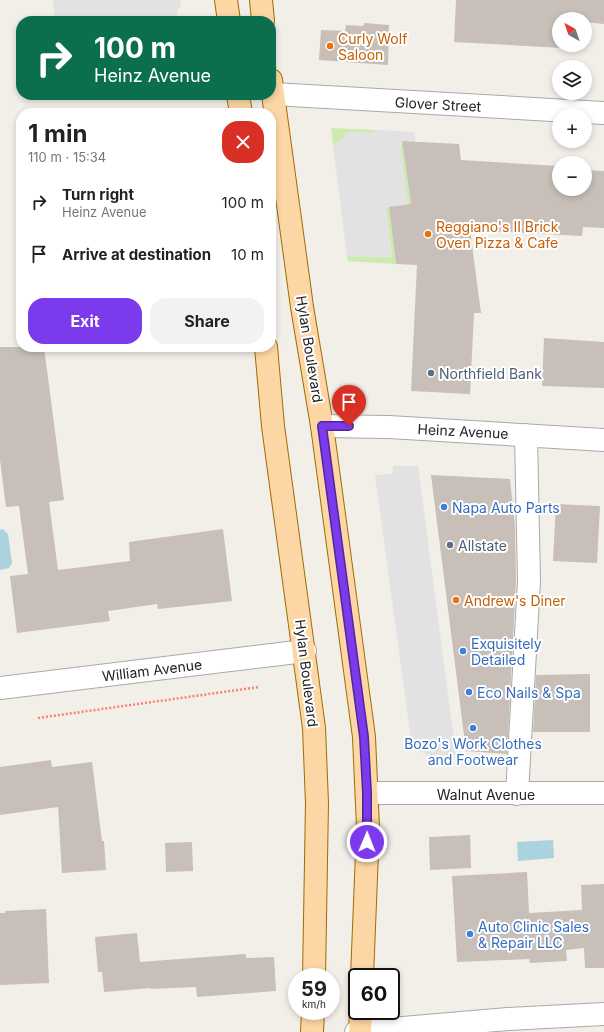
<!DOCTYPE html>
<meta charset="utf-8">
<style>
:root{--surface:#fff;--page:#f2f2f2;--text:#222;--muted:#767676;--accent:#7c3aed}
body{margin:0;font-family:Inter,sans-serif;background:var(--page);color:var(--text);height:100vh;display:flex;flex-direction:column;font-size:15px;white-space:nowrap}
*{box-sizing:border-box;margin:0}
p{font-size:13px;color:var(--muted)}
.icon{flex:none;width:22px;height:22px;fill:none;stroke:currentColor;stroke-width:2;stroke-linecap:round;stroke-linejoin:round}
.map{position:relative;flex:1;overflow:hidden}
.drawer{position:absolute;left:16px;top:108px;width:260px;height:244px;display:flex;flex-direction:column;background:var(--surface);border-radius:16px;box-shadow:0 2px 6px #0003}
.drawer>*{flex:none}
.top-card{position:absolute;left:16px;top:16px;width:260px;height:84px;border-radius:16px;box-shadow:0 2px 6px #0003;background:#0b6e4f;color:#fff;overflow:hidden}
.needle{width:26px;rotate:320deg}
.controls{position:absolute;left:552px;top:12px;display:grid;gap:8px}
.controls a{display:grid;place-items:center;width:40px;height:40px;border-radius:50%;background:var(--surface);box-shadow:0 2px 6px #0003;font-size:20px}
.speed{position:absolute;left:288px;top:968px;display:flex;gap:8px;font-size:20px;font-weight:700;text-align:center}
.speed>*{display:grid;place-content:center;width:52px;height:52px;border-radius:50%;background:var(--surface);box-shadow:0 2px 6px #0003;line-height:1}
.speed small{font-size:10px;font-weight:400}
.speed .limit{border:2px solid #111;border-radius:6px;background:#fff;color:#111}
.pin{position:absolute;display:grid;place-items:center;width:34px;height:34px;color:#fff;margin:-41px -17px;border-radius:50% 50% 50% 0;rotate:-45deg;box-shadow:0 0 4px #0007}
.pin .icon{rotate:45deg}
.me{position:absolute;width:44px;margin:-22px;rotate:1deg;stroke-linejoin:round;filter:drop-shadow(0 0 3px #0008)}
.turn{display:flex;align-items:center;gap:14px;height:84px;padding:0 12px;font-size:18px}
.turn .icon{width:52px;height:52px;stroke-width:2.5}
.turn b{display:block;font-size:28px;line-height:34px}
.round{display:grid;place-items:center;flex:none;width:42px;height:42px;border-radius:16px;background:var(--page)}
.headline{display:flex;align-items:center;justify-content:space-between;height:68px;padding:0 12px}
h1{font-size:24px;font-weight:700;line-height:30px}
.action{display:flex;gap:8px;margin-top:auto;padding:8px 12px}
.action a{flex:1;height:46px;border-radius:16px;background:var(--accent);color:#fff;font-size:16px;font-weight:700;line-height:46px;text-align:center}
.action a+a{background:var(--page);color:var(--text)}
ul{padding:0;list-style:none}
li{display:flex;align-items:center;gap:12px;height:52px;padding:0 12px}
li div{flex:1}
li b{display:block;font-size:15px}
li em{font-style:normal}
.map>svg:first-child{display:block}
</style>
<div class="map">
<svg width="604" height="1032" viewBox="0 0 604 1032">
<rect width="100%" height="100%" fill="#f2efe9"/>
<path fill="#cdebb0" d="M331,128L375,130L373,133L347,132L341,141L333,145Z
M402,141L411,204L408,205L400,147Z
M389,207L396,264L348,261L347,256L392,257L386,208Z"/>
<path fill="#e2e2e2" d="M53,0H180L181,7L177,10V21H55Z
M375,130L415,132V142L402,141L400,144L408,205L386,208L392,257L347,256L333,145L341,141L347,132L373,133Z
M393,466H418L456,755L427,756L426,754L412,747L375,475L393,474Z"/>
<path fill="#aad3df" d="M3,529L8,534L12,563L9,568L0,570V530Z
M553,840L554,858L518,861L517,842Z"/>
<path fill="#c7bfb8" d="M456,0H604V24L585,22V19H559V45H581V49L454,42Z
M364,23L389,25L388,65L319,60L321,30L345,31L346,25L363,26Z
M402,141L459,144L461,160L559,166V189H585V167L586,170L604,171V228L583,227L582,236L470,230L481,313H474L470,394L411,391L417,265L396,264L389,207L411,204Z
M544,338L604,342V388L542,386Z
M0,347H44L64,500L49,502L58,570L130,561L129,542L223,529L232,601L158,609L157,604L108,611L110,621L17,633L10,576L28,574L19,506L6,507L0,460Z
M431,475L510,479L515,526L516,581L507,754L466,751Z
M556,504L600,506L597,563L553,561Z
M590,674V732H533L536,675Z
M51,760L52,767L92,762L102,841H104L106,870L62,873L58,807L0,815V767Z
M470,835L471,868L430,870L429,837Z
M192,842L193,871L166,872L165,843Z
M527,872L529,913L582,910L581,885L604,884V968H585L584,948L566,950L567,961L530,963L529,959L457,962L452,876Z
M46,909L49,983L0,985V913H5V911Z
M137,933L140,962L246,954V958L274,957L276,991L197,997L196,987L151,989V988L104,992L102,972H98L95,937Z"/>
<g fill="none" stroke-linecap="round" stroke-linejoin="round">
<defs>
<path id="minor" d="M273,94L604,113
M322,426L389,427L604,440
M0,688L305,651
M367,793H604
M517,794L529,581L526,435
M356,1032L508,1019L604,1014"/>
<path id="major" d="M226,0L229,21
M261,0L263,21
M271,80L302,307L322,426L364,737L368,828L362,977
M238,95L241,113
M266,347L273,426L314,728L317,803L314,977
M312,1032L313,1011
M360,1032L361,1011"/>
</defs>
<use href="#minor" stroke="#a9a9a9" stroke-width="24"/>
<use href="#major" stroke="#a06b00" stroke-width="24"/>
<path stroke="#fa8072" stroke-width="2.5" stroke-dasharray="2 2" stroke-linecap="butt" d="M38,718L259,687"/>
<use href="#minor" stroke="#fff" stroke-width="22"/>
<use href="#major" stroke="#fcd6a4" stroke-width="22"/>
</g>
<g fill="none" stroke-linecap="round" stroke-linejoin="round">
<defs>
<path id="route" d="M349,426H322L364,737L367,793V842"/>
</defs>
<use href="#route" stroke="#51269a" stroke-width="10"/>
<use href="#route" stroke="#7c3aed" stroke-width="7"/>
</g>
<g fill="#e8710a" stroke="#fff" stroke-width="1.5">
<circle cx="330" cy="46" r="4"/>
<circle cx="428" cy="234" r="4"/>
<circle cx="456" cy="600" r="4"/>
</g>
<g fill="#5c6f8a" stroke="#fff" stroke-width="1.5">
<circle cx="431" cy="373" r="4"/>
<circle cx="450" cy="545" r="4"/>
</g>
<g fill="#3f7fe0" stroke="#fff" stroke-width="1.5">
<circle cx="444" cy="507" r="4"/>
<circle cx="463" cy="651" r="4"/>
<circle cx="469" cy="692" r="4"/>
<circle cx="473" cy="728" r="4"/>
<circle cx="470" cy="934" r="4"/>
</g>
<g text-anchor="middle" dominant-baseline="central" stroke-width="4" stroke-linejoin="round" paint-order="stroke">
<g font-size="14" fill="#c56008" stroke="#fff" text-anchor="start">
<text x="338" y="38">Curly Wolf<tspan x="338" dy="16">Saloon</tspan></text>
<text x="436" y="226">Reggiano's II Brick<tspan x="436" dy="16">Oven Pizza &amp; Cafe</tspan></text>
<text x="464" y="600">Andrew's Diner</text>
</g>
<g font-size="14" fill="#222" stroke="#fff">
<text transform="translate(438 104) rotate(3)">Glover Street</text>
<text transform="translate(310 349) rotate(81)">Hylan Boulevard</text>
<text transform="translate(463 431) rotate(3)">Heinz Avenue</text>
<text transform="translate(152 670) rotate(-7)">William Avenue</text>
<text transform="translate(307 673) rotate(83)">Hylan Boulevard</text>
<text x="486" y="794">Walnut Avenue</text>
</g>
<g font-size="14" fill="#4e5e75" stroke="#fff" text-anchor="start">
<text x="439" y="373">Northfield Bank</text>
<text x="458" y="545">Allstate</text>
</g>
<g font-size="14" fill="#366cbe" stroke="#fff" text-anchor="start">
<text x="452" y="507">Napa Auto Parts</text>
<text x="471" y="643">Exquisitely<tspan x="471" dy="16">Detailed</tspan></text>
<text x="477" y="692">Eco Nails &amp; Spa</text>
<text x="473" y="743" text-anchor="middle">Bozo's Work Clothes<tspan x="473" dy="16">and Footwear</tspan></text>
<text x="478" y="926">Auto Clinic Sales<tspan x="478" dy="16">&amp; Repair LLC</tspan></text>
</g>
</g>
</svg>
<div class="controls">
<a><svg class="needle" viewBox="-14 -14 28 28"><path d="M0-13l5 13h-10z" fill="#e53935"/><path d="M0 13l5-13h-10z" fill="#767676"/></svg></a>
<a><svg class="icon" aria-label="layers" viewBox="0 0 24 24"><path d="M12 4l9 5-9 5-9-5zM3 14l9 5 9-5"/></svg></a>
<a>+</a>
<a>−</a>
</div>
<div class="speed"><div>59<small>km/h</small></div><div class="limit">60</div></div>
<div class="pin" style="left:349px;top:426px;background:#d93025"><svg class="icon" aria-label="arrive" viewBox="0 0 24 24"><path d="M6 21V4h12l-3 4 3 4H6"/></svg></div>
<svg class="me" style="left:367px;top:842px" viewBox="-20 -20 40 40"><circle r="17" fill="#7c3aed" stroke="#fff" stroke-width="3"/><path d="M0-11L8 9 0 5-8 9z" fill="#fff"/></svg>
<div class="top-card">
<div class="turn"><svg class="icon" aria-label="right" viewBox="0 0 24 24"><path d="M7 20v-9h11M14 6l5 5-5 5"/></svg><div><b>100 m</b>Heinz Avenue</div></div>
</div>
<section class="drawer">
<div class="headline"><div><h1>1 min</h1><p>110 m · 15:34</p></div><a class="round" style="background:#d93025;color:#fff"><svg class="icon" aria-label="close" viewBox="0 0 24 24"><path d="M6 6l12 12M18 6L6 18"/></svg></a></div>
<ul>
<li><svg class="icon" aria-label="right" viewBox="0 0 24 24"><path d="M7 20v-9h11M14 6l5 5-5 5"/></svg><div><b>Turn right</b><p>Heinz Avenue</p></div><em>100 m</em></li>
<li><svg class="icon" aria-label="arrive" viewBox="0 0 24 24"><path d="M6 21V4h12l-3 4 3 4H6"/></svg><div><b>Arrive at destination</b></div><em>10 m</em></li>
</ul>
<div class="action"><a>Exit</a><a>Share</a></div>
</section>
</div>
